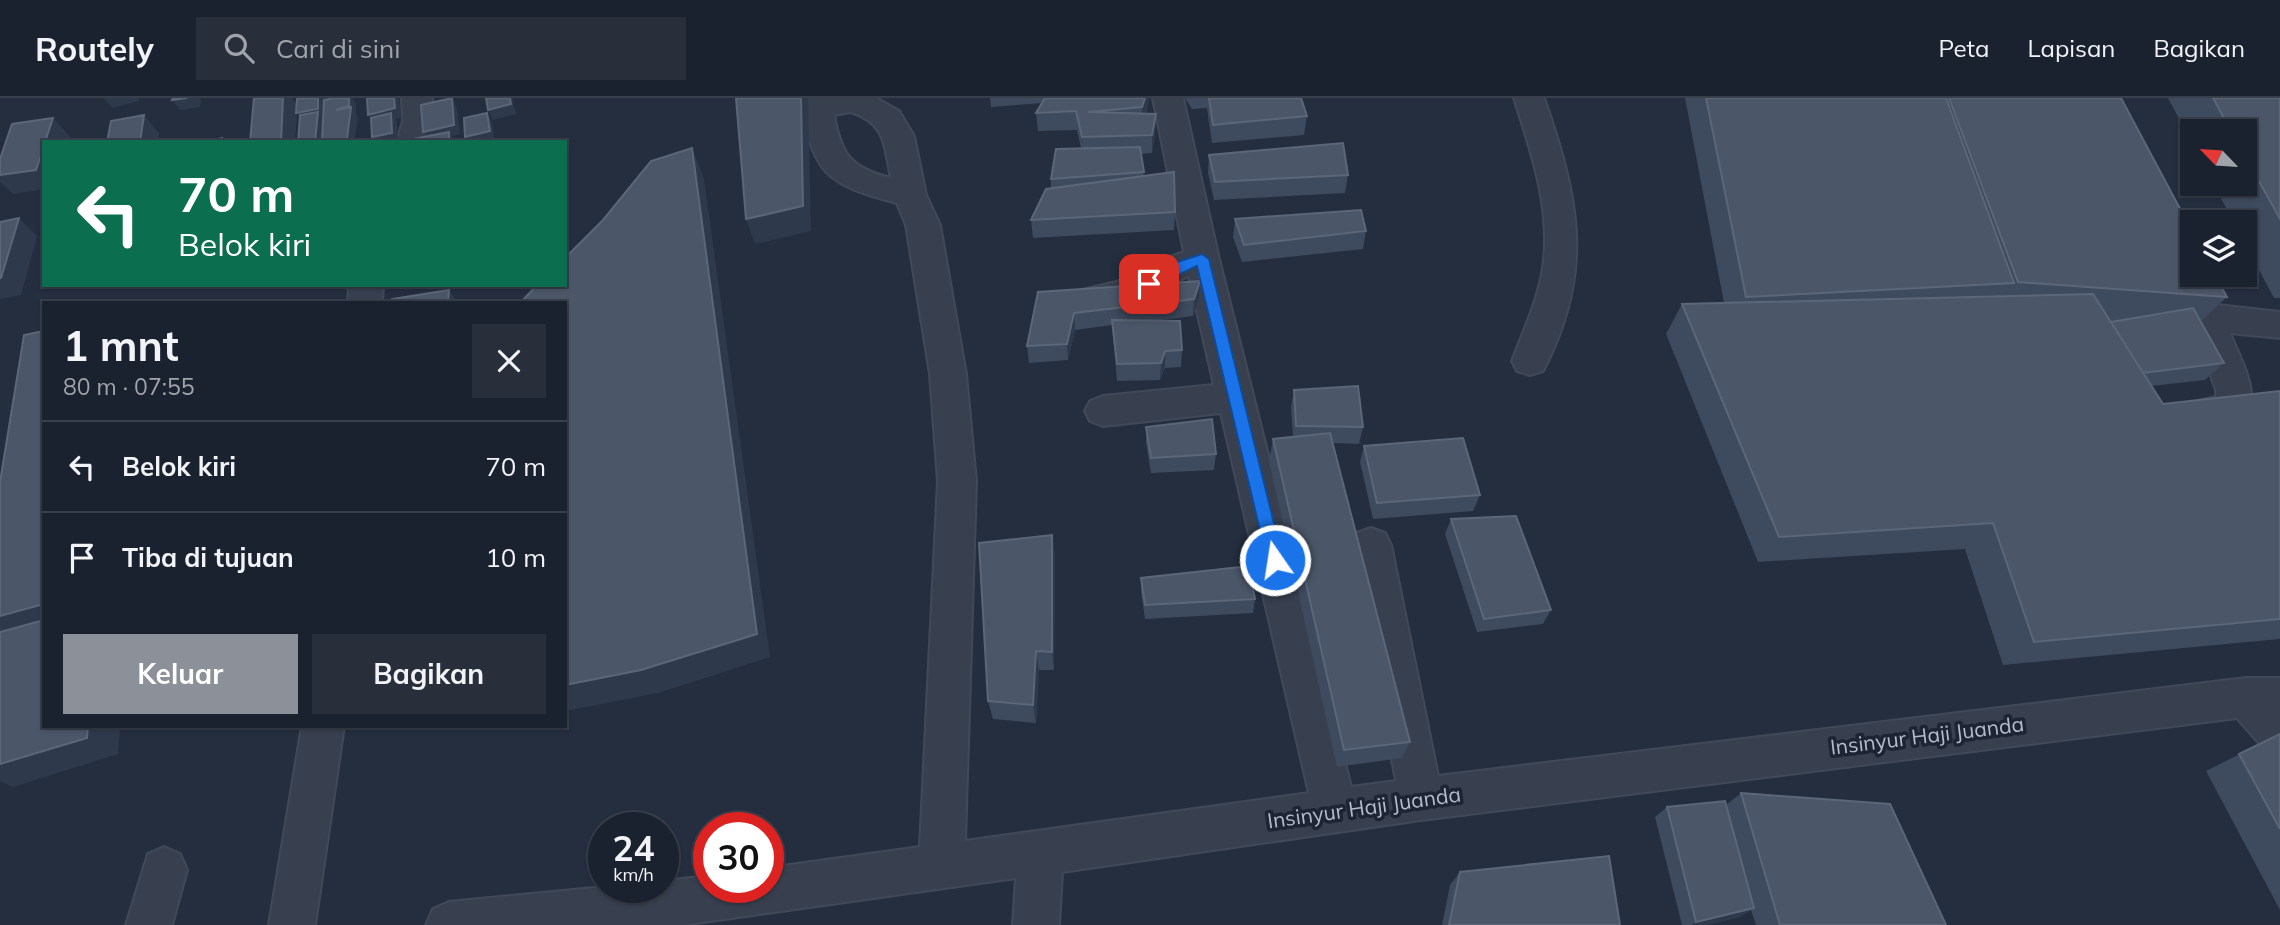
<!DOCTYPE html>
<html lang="id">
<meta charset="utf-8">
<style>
:root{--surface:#1b222f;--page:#282f3b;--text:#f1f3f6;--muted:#a0a4aa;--line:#393f4b;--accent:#8c9099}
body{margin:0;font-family:Mulish,sans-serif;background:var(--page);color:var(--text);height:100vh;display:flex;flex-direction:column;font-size:26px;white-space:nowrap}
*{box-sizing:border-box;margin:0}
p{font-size:23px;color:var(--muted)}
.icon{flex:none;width:38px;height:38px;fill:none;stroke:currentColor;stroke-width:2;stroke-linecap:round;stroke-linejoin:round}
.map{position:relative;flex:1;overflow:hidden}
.details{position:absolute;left:42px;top:203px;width:525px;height:427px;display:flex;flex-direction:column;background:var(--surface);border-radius:0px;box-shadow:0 2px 5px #0004,0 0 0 2px var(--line)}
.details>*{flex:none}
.banner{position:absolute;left:42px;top:42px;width:525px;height:147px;border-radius:0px;box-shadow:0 2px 5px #0004,0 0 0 2px var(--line);background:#0b6e4f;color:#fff;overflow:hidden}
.needle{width:46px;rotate:295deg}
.buttons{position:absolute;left:2180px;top:21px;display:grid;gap:14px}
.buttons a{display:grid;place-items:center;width:77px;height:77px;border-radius:0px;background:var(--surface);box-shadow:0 2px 5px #0004,0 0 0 2px var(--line);font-size:35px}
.speed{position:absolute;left:588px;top:714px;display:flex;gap:14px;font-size:35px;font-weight:700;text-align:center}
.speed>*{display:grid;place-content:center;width:91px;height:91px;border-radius:50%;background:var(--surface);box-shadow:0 2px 5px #0004,0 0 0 2px var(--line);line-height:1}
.speed small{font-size:18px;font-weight:400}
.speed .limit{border:10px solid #d22;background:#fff;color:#111}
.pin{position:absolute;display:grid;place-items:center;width:60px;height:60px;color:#fff;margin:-30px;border-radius:14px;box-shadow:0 4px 10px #0006}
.me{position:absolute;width:77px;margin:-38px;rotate:347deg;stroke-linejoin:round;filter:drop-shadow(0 0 5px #0008)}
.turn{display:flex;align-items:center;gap:24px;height:147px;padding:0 21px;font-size:32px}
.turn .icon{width:91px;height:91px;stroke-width:2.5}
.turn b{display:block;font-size:49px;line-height:60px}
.round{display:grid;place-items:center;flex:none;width:74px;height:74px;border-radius:0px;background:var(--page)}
.headline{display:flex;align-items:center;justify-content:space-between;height:119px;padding:0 21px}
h1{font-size:42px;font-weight:700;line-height:52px}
.primary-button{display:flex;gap:14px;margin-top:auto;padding:14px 21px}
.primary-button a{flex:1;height:80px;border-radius:0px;background:var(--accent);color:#fff;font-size:28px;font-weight:700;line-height:80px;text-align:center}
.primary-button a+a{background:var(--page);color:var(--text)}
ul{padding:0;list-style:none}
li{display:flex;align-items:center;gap:21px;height:91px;padding:0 21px;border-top:2px solid var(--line)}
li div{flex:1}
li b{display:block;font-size:26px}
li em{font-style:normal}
header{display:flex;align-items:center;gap:42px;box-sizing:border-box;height:98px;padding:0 35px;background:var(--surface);border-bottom:2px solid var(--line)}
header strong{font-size:33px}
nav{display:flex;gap:38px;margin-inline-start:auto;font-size:24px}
.search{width:490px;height:63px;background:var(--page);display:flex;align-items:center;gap:18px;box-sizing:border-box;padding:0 24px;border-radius:0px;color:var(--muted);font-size:26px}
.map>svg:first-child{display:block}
</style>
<header>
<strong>Routely</strong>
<div class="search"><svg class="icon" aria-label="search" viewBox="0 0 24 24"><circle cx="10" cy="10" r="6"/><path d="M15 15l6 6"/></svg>Cari di sini</div>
<nav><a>Peta</a><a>Lapisan</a><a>Bagikan</a></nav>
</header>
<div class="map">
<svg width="2280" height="827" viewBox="0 0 2280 827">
<rect width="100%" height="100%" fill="#242e3f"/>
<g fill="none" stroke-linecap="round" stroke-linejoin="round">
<defs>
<path id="minor" d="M402,0H432L435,23L429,44H397L403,23Z
M800,0H876L899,13L914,38L926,97L940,127L966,276L976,383L965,743L1309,695L1221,315L1103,328L1090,323L1085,313L1090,303L1103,298L1214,287L1189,178C1155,192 1121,222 1083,210L1078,201L1083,192L1120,183L1161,162L1184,154L1153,0H1183L1219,161L1351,689L1396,683L1351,447L1357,435L1371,430L1385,435L1391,447L1438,678L2246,580H2280V658L2265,652L2237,620L1421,722L1062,774L1059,827H1013L1016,780L682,827H426L433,811L449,804L604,789H663V783L709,778V789H768V770L920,749L938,383L930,276L906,127L897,105C824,86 813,75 800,0ZM851,14C887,26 884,48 891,80C850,70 841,56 834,17Z
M1514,0H1544C1579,101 1595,173 1543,273L1530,277L1517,273L1512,263C1523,234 1536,206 1542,176C1553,116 1532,56 1514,0Z
M2184,158L2193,161V177H2204L2218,207L2280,214V240L2230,235C2242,266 2273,314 2225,327C2210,331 2195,332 2181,327L2176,317L2181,307L2216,299V292L2190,219L2167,171L2172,162Z
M349,187H383L382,205H348Z
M302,628H344L315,827H269Z
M164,749L180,756L187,772L172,827H126L148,756Z"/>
</defs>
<use href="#minor" stroke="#414958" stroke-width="4"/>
<use href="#minor" fill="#38404f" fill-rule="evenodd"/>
</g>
<path fill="#3e4a5d" d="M990,0H1149L1148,5L1146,16H1156L1155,34L1152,55L1141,56L1144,78L1175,114L1174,132L1033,140L1031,122L1051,90V81L1081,50L1077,32L1038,33L1036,15L1042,5L991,9Z
M1185,0H1301L1307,18L1304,37L1212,45L1207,10L1192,11Z
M1685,0H2121L2227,199L2201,223L2224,265L2205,282L2151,288L2163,306L2280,293V541L2003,567L1965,451L1758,464L1666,236L1682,206L1724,205Z
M2168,0H2280V200H2274L2245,146V124H2234L2213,86H2245V33H2193V47Z
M1209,57L1348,77L1345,95L1214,102L1208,75Z
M1235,121L1366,133L1363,151L1242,164L1233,139Z
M1038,194L1199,201L1193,218L1154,223L1182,252L1181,269L1165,270L1160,282L1117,283L1112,227L1075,232L1068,262L1029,265L1027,248Z
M1294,292L1363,329L1359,346L1332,345L1410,644L1402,660L1337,669L1269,363L1273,341L1293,339L1291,309Z
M1146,329L1216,356L1214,372L1151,375L1146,345Z
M1364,348L1480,397L1473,413L1373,421L1360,364Z
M1451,421L1551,512L1543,526L1477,534L1445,436Z
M1052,437L1055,457L1054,572H1039L1036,625L993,621L988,603Z
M1141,480L1255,501L1253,515L1145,521L1141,494Z
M2280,636V812L2206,673Z
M1741,695L1946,827H1756L1751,812L1740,819L1706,827H1682L1655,719L1667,709L1726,707Z
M1460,774L1620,827H1442L1450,787Z"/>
<path fill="#2e3a4c" d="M104,0H139V3L112,10Z
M187,0H201L200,9L180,12L172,2Z
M283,0H292L297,7L318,0H325V20L323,21L324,23L323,44H315L297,15L295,44H281Z
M349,0H352L356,5V16L358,19L354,44H332L336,12Z
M394,0H399L401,20L395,21L397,25L398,44H375L372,39L374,26L368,17Z
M452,0L457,10L460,36L452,38L455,44L428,43L423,34Z
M510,0H512L516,16L493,22L488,12Z
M801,0H808L811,133L755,146L746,121Z
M1145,0H1149L1148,5L1142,28V9Z
M487,15L492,24L495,43L490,44H468L465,39Z
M1156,16L1155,34L1152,55V37Z
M144,17L159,35L158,44H140Z
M53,20L70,38L68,44H45Z
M44,48V91L13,96L0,84V77Z
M692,50L704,81L770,559L658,595L565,613V587Z
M19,120L37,138L21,197L0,201V180Z
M1200,183L1199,201L1193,218L1194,201Z
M449,192L458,205H448Z
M1074,215L1075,232L1068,262L1067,246Z
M1165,253V270L1160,282L1161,265Z
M1052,437L1055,457L1054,572L1052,554Z
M44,506V540L0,537V518Z
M1036,553L1039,572L1036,625L1033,607Z
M88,628H120L118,656L13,689L0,683V666Z
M1754,810L1740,819L1706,827H1691L1696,824Z"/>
<path fill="#4b5769" stroke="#5b6678" stroke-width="2" d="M173,0H187L172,2Z
M254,0H283L281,44H250Z
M297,0H318V11L296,15Z
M333,0H349V8L336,12L351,9L347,41L332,44H322L324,2Z
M367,0H394L395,10L368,17Z
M452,0L454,27L423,34L421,7Z
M486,0H510L511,6L488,12Z
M736,0H801L803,108L746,121Z
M1045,0H1145L1142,9L1088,14L1156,16L1152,37L1082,39L1076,13L1036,15Z
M1209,0H1301L1307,18L1213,27Z
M1706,0H1946L2014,185L1746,199Z
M1949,0H2121L2193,135V177H2215L2227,199L2018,184Z
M2213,0H2280V121L2245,58V33H2231Z
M318,14L315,44H298L300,17Z
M391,15L392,35L372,39L371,20Z
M487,15L490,33L465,39L464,20Z
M144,17L140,44H107L111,23Z
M53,20L45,44H44V48L36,72L0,77V61L12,26Z
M449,34V44H398Z
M222,40V44H206Z
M1343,45L1348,77L1215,84L1209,57Z
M1140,49L1144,74L1051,81L1056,51Z
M692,50L757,536L641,572L565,587V205H520L537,187H565V160L603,122L651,63Z
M1174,74L1175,114L1031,122L1046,91Z
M1361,112L1366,133L1244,147L1235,121Z
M19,120L1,180H0V124Z
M1200,183L1194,201L1074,215L1067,246L1027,248L1038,194Z
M449,192L448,205H392V201Z
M2093,196L2163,306L2280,293V521L2034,544L1993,425L1779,439L1682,206Z
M2193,210L2224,265L2143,275L2111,224Z
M1112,222L1180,223L1182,252L1165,253L1161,265L1117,266Z
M44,233V506L0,518V384L24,237Z
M1358,288L1363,329L1296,328L1294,292Z
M1212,321L1216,356L1151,360L1146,329Z
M1330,335L1410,644L1344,652L1273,341Z
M1463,340L1480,397L1377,405L1364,348Z
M1516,418L1551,512L1484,521L1451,421Z
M1052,437V554L1036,553L1033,607L988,603L979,445Z
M1249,468L1255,501L1145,507L1141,480Z
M44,522V628H88L87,640L0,666V534Z
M2280,636V731L2239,656Z
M1741,695L1890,706L1946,827H1780Z
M1725,703L1754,810L1696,824L1667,709Z
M1609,758L1620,827H1449L1460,774Z"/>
<path fill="#1a73e8" stroke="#114b97" stroke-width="2" d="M1202,156L1209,161L1283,462L1281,467H1269L1267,462L1197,168C1184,173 1154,192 1144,189L1142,186L1168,167Z"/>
<g text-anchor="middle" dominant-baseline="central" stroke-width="7" stroke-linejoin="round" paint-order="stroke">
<g font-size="21" fill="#b4bbca" stroke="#1d2534">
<text transform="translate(1927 637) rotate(-7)">Insinyur Haji Juanda</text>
<text transform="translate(1364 709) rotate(-8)">Insinyur Haji Juanda</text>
</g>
</g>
</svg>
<div class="buttons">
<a><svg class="needle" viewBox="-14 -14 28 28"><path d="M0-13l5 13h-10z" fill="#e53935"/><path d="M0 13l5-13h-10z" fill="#a0a4aa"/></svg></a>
<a><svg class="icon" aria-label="layers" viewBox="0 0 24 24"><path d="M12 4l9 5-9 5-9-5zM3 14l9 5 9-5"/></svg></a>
</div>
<div class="speed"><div>24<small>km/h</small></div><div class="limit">30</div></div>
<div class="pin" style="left:1149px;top:186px;background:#d93025"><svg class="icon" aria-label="arrive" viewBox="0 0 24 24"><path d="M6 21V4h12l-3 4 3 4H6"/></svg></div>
<svg class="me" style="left:1275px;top:462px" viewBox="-20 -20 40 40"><circle r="17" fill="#1a73e8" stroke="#fff" stroke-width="3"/><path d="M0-11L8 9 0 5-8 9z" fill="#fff"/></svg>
<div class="banner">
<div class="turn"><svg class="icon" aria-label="left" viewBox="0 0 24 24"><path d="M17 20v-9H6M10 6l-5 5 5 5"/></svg><div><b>70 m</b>Belok kiri</div></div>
</div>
<section class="details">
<div class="headline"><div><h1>1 mnt</h1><p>80 m · 07:55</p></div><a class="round"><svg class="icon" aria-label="close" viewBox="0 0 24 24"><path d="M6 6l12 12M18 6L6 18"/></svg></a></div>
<ul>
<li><svg class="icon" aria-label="left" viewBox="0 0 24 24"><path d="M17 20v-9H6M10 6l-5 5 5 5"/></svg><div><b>Belok kiri</b></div><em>70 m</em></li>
<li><svg class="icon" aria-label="arrive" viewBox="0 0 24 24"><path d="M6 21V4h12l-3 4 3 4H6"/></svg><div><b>Tiba di tujuan</b></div><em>10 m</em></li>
</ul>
<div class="primary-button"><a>Keluar</a><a>Bagikan</a></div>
</section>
</div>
